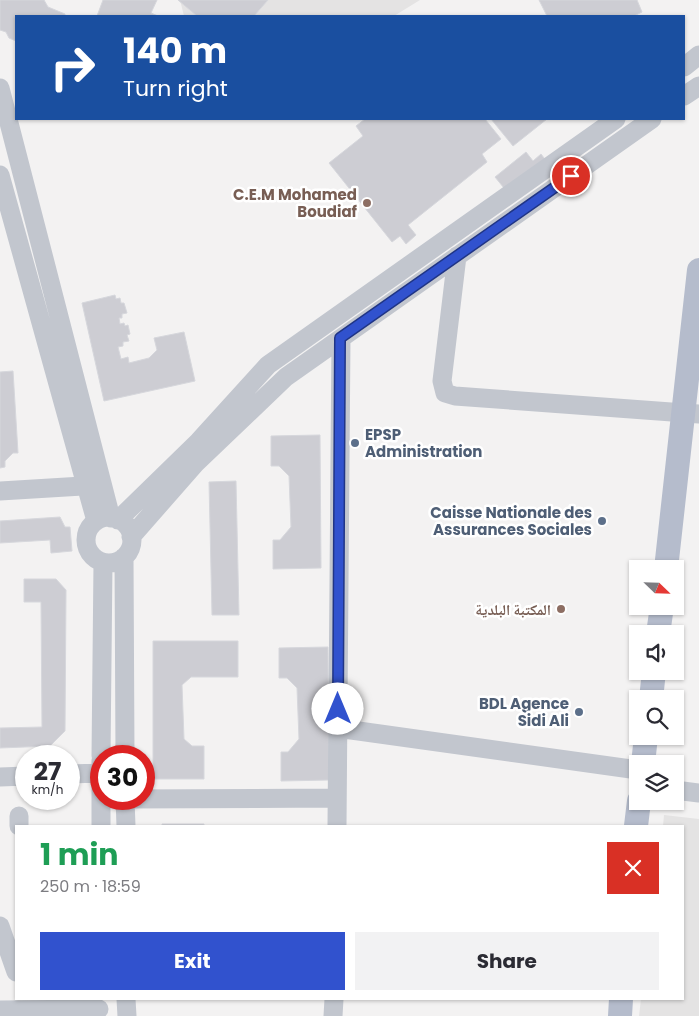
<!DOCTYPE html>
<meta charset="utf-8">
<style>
:root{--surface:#fff;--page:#f2f2f3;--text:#2b2b33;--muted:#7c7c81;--accent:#3152ce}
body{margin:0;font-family:Poppins,"Noto Naskh Arabic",sans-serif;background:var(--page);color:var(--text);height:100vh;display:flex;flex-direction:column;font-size:19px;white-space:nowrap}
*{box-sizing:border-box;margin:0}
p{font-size:16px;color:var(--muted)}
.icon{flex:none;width:28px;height:28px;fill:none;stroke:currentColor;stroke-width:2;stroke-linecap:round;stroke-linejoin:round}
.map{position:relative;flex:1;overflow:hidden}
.sheet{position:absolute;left:15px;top:825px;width:669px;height:175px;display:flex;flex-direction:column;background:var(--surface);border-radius:0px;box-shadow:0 1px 4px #0004}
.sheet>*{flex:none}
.banner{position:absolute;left:15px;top:15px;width:670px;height:105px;border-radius:0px;box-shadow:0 1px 4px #0004;background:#1a4fa0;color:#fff;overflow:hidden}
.needle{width:32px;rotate:113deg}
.controls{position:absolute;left:629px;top:560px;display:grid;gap:10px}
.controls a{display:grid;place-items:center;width:55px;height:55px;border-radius:0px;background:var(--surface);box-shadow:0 1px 4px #0004;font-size:25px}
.speed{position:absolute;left:15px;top:745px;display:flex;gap:10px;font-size:25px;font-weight:700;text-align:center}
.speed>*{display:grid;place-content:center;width:65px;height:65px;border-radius:50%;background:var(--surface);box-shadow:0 1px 4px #0004;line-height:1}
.speed small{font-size:12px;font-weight:400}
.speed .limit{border:8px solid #d22;background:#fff;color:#111}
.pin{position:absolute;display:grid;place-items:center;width:42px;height:42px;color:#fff;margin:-21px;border:2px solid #fff;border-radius:50%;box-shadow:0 1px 5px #0007}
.me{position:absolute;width:55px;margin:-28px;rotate:0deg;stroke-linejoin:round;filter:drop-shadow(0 0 4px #0008)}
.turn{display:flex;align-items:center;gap:18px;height:105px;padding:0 25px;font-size:22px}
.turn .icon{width:65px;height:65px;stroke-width:2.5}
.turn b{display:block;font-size:35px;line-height:42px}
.round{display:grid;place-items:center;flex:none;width:52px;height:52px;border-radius:0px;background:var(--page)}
.head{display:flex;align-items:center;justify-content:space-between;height:85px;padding:0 25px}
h1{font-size:30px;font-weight:700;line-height:38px;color:#1e9e55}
.action{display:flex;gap:10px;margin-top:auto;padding:10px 25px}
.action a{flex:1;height:58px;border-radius:0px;background:var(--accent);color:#fff;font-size:20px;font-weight:700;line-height:58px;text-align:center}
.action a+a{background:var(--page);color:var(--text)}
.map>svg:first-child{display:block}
</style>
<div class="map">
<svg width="699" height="1016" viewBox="0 0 699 1016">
<rect width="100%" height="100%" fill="#f3f2f2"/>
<path fill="#e4e3e3" d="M180,0H420L394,16H184Z
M664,815L699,819V1016H639L641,999H682V826H663Z"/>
<path fill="#cdcdd3" stroke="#d6d7dc" d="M0,0H44L48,7L65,14V16H16V41L9,38L6,32L0,30Z
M103,0H157L151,13L158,16H97Z
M178,0H268L254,16H197Z
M539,0H637L642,12L634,16H547Z
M365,119H485L501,139L482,154L487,162L408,225L416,235L406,244L400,236L392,242L329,163L363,136L356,126Z
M491,119H547L513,146Z
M526,152L533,161L541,154L547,162L508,193L495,177Z
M115,295L116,299L120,298L121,303H124L127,313L122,314V318H119L120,324L124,323L125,326L128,325L130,334L127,335L129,341L123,342V346L118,347L121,359L128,357L129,363L149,358L157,350L154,338L184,332L195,381L104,401L82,303Z
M13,371L18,453H13L5,461V467L0,468V372Z
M320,435L321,568L273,569V540H280L291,527L289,476L279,466H271V436Z
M236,481L239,615H212L209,482Z
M60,517L65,527H70L72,551L51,553L50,540L0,543V521Z
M24,579H56L66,590L65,731L50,746L0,748V728L42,727L41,602H24Z
M153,641H238V677H191L182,685L184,739L192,746H204V779H153Z
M328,647L329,780L281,781V752H288L299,739L297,688L287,678H279V648Z
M162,824H204V826H162Z"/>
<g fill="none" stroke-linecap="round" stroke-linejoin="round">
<path stroke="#c2c6ce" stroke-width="19" d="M684,67L699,55
M0,88L111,518
M684,96L699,86
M0,175L96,521
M457,256L442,381L445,393L455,396L699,414
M0,491L99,485
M86 540a23 23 0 1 1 46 0a23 23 0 1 1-46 0Z
M118,520L199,441L268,365L616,119
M131,537L195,464L286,377L652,119
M124,557L125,756
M337,728L638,770
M101,756L103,563
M69,774L101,773
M0,777L26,776
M675,790L699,793
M125,799L337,798
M125,799L126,826
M19,816V826
M101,826V760
M337,826L341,338
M0,926L16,972
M126,999L127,1016
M0,1010L99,1009
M333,1016L334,999"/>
<path stroke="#b5bccc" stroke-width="24" d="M666,569L699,270
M658,634L662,606
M651,699L654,671
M643,764L646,736
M636,826L639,801
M620,1016L621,999"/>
</g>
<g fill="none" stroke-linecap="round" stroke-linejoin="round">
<defs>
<path id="route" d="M338,709L340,338L571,176"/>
</defs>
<use href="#route" stroke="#203586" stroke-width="12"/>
<use href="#route" stroke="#3152ce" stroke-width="9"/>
</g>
<g fill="#8d6e63" stroke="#fff" stroke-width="2">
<circle cx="367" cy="203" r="5"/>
<circle cx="561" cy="609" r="5"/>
</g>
<g fill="#5c6f8a" stroke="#fff" stroke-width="2">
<circle cx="355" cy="443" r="5"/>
<circle cx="602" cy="521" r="5"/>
<circle cx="579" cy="712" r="5"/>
</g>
<g text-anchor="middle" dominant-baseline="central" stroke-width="5" stroke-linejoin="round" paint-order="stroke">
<g font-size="15" font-weight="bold" fill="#785e54" stroke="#fff" text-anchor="end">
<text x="357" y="194">C.E.M Mohamed<tspan x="357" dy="17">Boudiaf</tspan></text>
<text x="551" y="609">المكتبة البلدية</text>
</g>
<g font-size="15" font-weight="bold" fill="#4e5e75" stroke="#fff" text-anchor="end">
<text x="365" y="434" text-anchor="start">EPSP<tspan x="365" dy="17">Administration</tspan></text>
<text x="592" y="512">Caisse Nationale des<tspan x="592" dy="17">Assurances Sociales</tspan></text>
<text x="569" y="703">BDL Agence<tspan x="569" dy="17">Sidi Ali</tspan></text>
</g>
</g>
</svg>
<div class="controls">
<a><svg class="needle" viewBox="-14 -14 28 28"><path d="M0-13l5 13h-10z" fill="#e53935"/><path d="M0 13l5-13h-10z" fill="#7c7c81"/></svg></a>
<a><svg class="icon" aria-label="sound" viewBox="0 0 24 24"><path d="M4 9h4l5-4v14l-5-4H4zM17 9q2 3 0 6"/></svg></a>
<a><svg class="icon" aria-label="search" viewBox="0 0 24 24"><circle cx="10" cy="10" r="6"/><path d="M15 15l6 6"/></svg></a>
<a><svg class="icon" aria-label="layers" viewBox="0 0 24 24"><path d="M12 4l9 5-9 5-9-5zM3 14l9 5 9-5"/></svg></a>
</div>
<div class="speed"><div>27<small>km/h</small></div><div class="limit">30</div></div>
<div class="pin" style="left:571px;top:176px;background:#d93025"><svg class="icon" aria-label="arrive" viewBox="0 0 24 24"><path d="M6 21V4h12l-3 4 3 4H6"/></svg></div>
<svg class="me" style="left:338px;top:709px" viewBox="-20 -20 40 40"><circle r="19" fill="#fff"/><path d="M0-13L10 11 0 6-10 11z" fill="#3152ce"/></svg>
<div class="banner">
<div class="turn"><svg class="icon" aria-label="right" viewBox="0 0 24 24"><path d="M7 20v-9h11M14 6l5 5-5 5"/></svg><div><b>140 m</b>Turn right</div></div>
</div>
<section class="sheet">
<div class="head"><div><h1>1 min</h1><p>250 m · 18:59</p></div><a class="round" style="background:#d93025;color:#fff"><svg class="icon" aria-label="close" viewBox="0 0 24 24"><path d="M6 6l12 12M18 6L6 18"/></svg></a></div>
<div class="action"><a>Exit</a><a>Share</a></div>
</section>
</div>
